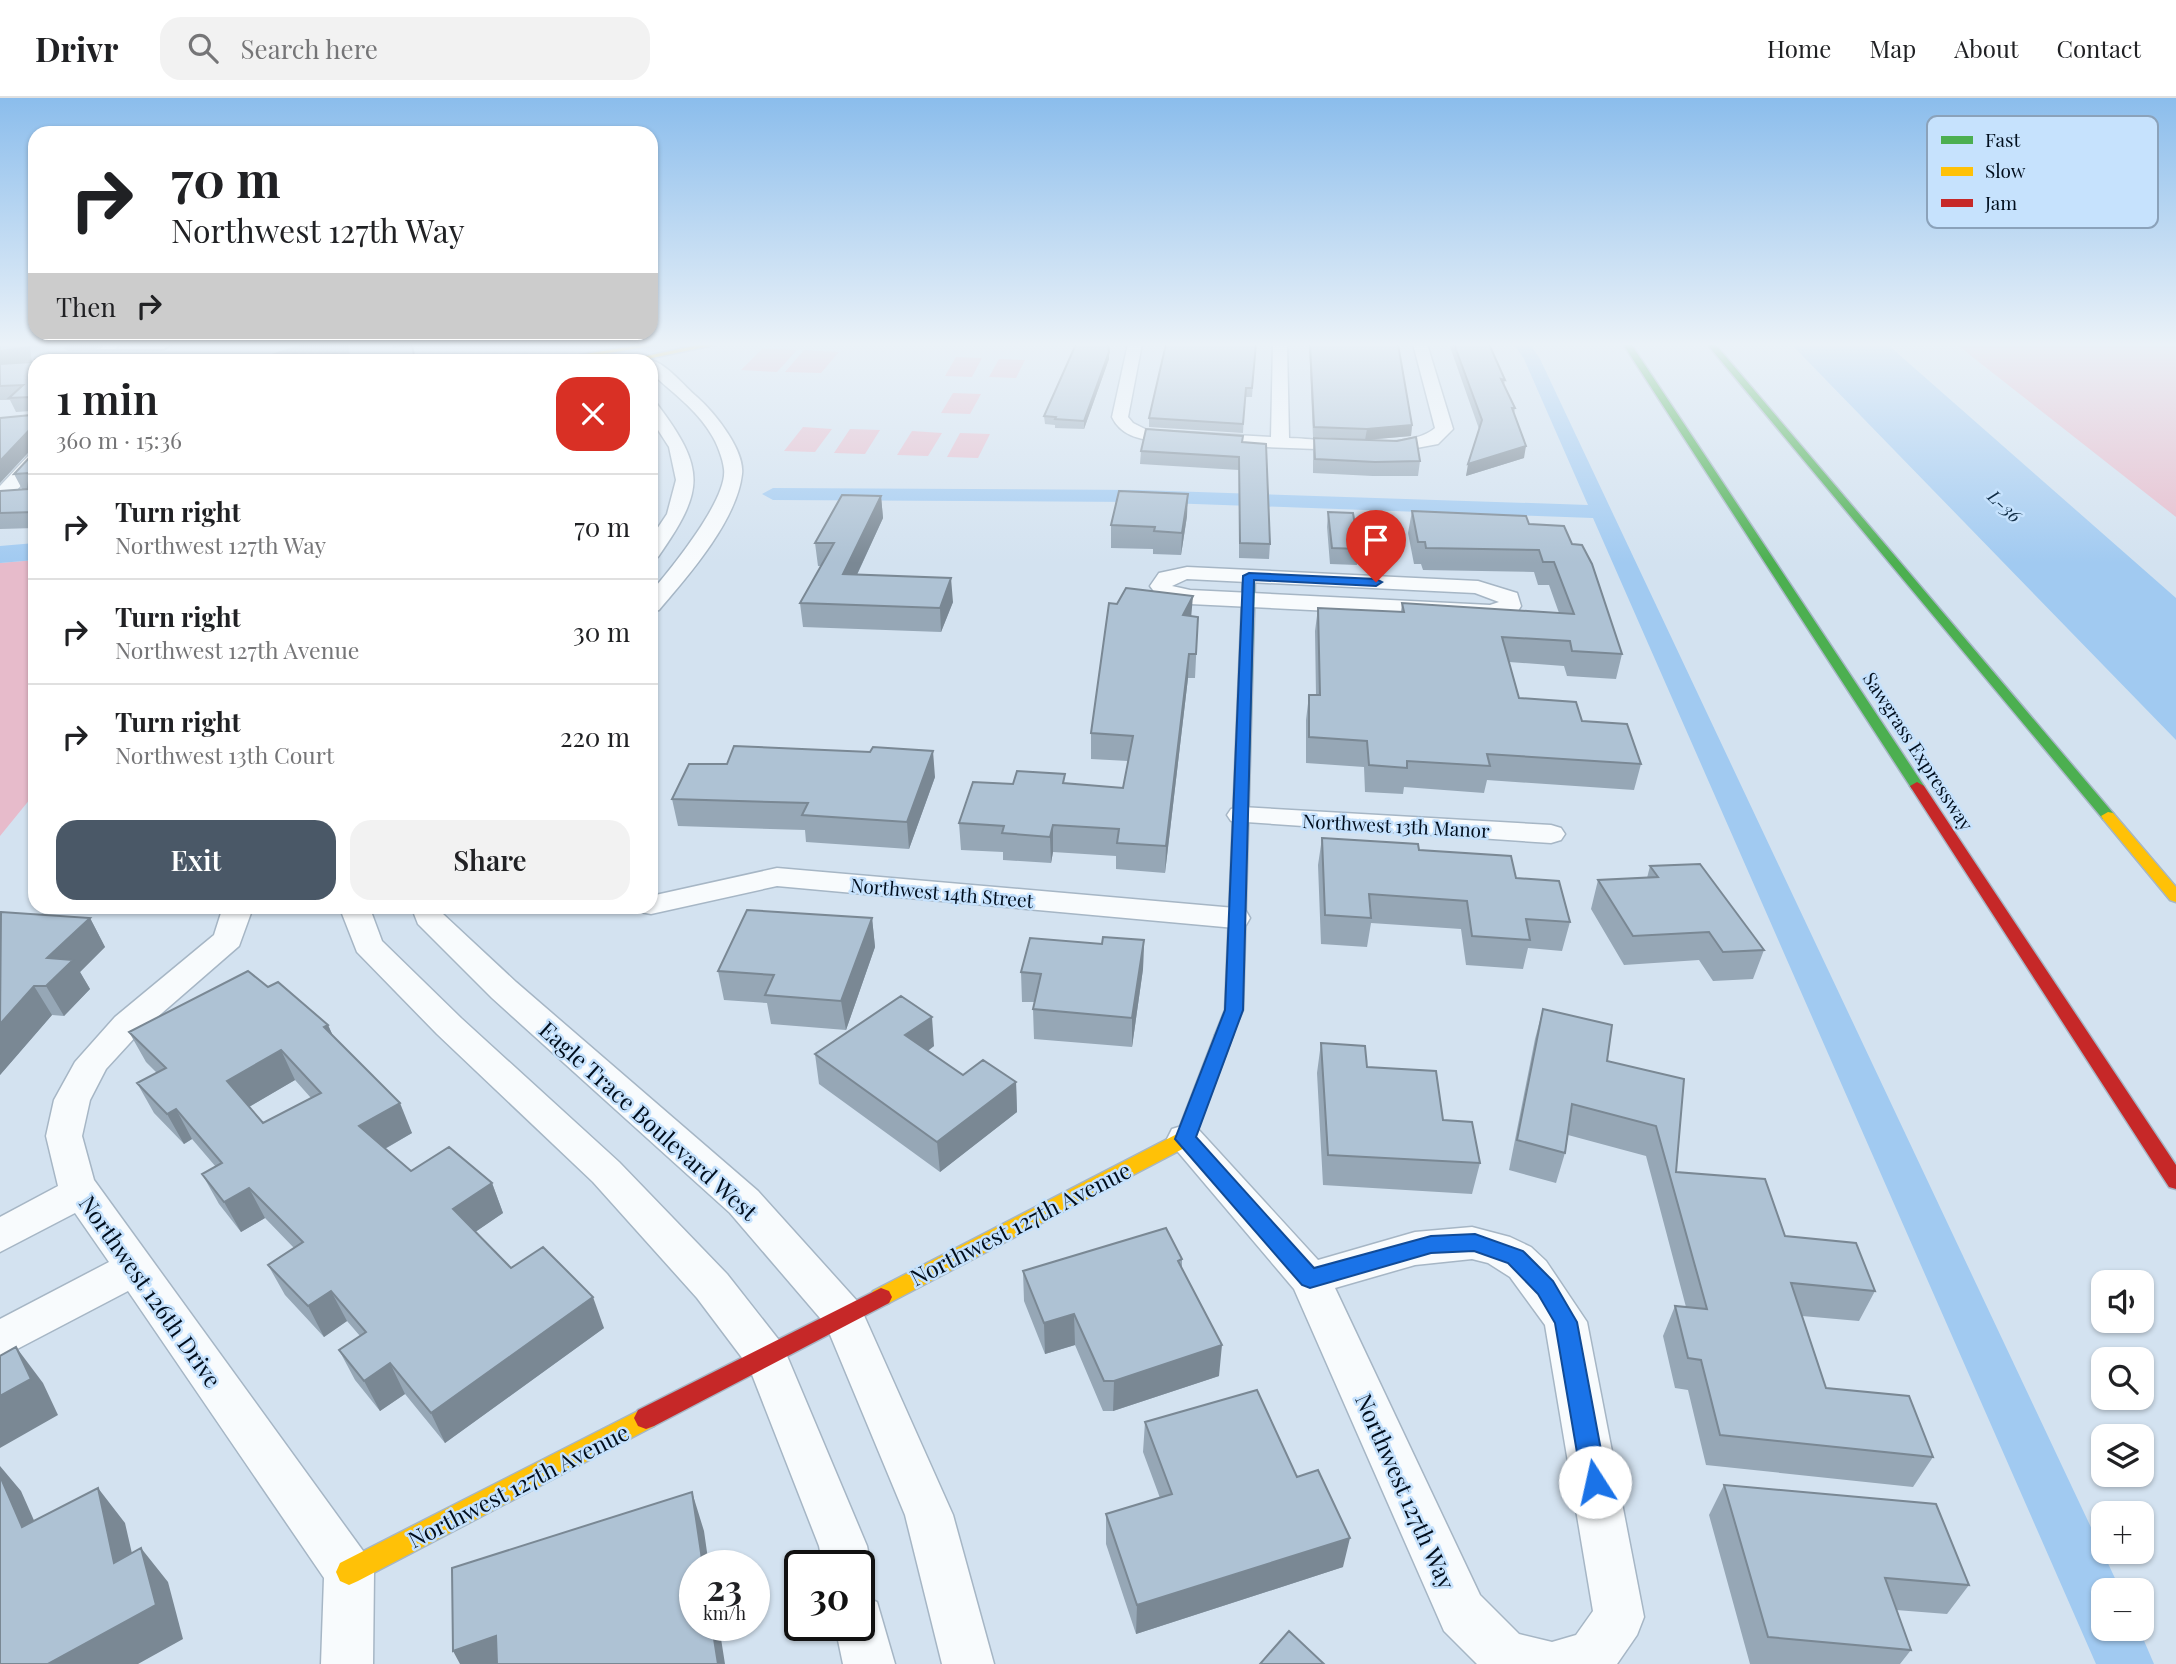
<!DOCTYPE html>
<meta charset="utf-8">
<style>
:root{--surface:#fff;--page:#f2f2f2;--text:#202124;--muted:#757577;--line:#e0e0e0;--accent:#4a5867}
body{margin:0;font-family:"Playfair Display",serif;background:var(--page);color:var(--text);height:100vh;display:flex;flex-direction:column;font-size:26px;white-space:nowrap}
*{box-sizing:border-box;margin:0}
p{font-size:23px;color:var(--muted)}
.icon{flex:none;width:38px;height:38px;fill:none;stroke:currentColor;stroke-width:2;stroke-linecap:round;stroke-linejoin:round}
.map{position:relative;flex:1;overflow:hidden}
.details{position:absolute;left:28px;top:256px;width:630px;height:560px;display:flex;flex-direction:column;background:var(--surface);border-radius:21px;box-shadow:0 2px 5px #0004}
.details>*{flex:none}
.guide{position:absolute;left:28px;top:28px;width:630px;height:214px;border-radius:21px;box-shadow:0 2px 5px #0004;background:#fff;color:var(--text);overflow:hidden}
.controls{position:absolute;left:2091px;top:1172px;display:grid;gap:14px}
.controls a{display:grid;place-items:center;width:63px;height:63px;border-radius:14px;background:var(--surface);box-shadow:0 2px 5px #0004;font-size:35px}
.speed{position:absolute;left:679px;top:1452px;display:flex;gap:14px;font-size:35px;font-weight:700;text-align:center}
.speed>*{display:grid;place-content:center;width:91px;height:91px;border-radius:50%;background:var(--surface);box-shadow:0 2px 5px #0004;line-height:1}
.speed small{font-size:18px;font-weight:400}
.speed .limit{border:4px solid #111;border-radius:10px;background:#fff;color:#111}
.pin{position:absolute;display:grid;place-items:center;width:60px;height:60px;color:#fff;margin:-72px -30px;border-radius:50% 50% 50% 0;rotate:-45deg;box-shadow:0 0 7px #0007}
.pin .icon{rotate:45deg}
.me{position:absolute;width:77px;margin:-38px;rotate:350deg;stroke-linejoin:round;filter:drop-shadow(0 0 5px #0008)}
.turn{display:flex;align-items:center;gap:24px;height:147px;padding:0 28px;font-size:32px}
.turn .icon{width:91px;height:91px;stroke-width:2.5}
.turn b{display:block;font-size:49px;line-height:60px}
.then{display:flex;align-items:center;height:66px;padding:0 28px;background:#0003;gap:14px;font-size:26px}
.round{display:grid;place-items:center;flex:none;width:74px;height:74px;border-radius:21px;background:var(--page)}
.summary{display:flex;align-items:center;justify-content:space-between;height:119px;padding:0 28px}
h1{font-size:42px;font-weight:600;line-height:52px}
.cta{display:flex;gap:14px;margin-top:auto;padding:14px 28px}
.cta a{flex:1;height:80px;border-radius:21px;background:var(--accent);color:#fff;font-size:28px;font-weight:600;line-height:80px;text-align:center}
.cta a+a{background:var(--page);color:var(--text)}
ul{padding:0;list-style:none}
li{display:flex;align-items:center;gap:21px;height:105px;padding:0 28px;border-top:2px solid var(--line)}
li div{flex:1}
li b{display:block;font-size:26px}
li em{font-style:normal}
header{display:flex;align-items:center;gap:42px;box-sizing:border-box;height:98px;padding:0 35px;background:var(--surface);border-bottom:2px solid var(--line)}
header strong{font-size:33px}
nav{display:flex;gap:38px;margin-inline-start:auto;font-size:24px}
.search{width:490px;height:63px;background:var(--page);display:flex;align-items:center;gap:18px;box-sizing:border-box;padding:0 24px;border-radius:21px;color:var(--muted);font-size:26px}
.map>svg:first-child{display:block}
</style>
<header>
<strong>Drivr</strong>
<div class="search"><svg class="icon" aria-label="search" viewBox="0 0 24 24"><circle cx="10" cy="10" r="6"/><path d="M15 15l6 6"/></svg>Search here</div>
<nav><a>Home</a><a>Map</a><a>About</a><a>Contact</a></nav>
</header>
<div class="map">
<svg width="2176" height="1566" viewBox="0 0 2176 1566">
<rect width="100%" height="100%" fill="#d3e2f0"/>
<path fill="#e7bbcb" d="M1956,246H2176V419Z
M762,251L797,252L777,274L741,272Z
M804,252L839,254L821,275L785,274Z
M956,259L982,260L972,279L945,278Z
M999,261L1025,262L1016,280L989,279Z
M953,295L981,296L970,316L941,315Z
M803,329L832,331L815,354L784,353Z
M850,331L880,332L865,356L834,355Z
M912,333L942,335L928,358L897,357Z
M960,335L990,336L978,360L947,359Z
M35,462V695L0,738V465Z"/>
<path fill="#a1caf1" d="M1791,246H1887L2176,500V642Z
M35,445V462L0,465V448Z"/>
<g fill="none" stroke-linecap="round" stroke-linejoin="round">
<path fill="#a1caf1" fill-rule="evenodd" d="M1514,246H1530L1540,261L2121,1493H2104V1531H2139L2154,1566H2096L1593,420L1139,404L773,402L762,396L773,390L1139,392L1588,407L1524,261Z"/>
<defs>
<path id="street" d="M105,246H120L109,258H99L96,255Z
M1128,246H1142L1128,319L1133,325L1147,332L1271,339L1273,246H1287L1289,340C1325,341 1408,354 1435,330L1413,246H1427L1453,331L1438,346L1395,354L1164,345C1143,341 1122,340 1112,319Z
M651,262C667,266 684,288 697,299C714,314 745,352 742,376C737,422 689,477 659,512L651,514V494C671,471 728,401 724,371C723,361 717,345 711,336C697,312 672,294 651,275Z
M651,305L657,306C707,372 704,393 658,459L651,461V440L667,416L676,382L669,349L651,321Z
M35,356V372L7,403L0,405V388L29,357Z
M1187,469L1478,483L1517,495L1521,508L1518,513L1491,521L1190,506L1159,500L1150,488L1159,475ZM1187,481L1475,495L1499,504L1490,507L1190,492L1172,488Z
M1241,709L1551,727L1561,730L1565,736L1561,742L1551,745L1231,723L1227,717L1231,711Z
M777,770L1235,810L1246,813L1250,820L1246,827L1235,830L777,788L651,816L640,814L637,808H651V798Z
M219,808H249L251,815L239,848L139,935L106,971L90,1002L82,1038L94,1082L366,1457L374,1474L373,1566H321L324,1480L128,1193L0,1260V1221L109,1164L75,1115L0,1154V1119L58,1088L46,1038L54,1002L75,964L115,919L214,837L221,815Z
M339,808H369L382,843L461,920L619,1064L727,1176L782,1246L867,1448L871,1468L864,1485L859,1487V1468H823L819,1448L749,1269L697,1200L593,1084L437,936L357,854Z
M411,808H441L443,816L516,884L758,1093L858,1204L953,1417L994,1566H942L905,1417L826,1227L730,1115L492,900L418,826Z
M1185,1027L1198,1031L1318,1162L1415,1134L1472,1129L1510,1139L1531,1149L1546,1163L1587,1224L1644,1519L1637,1537L1617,1566H1477L1444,1533L1294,1191L1167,1041L1172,1031ZM1472,1161L1488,1165L1510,1179L1545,1227L1593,1513L1576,1537L1552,1544L1519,1536L1480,1497L1335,1190L1415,1167Z
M859,1497L877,1504L895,1566H843L835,1528H859Z"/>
<path id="fast" d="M1623,246H1631L1924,688L1922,691H1912L1910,688Z
M1707,246H1715L2113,715L2115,718L2113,721H2103Z
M1249,475L1255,478L1243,912L1230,941H1218L1215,937L1225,912L1243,478Z"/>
<path id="slow" d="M644,246H662L567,262H551Z
M703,246H719L642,262H628Z
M2108,714L2113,715L2176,789V804L2170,802L2103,721L2101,718Z
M1224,931L1230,933L1233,937L1192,1046L889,1205L881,1208L873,1205L870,1199L873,1193L1177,1036L1215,937L1218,933Z
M646,1309L654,1312L658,1320L654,1328L358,1483L349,1487L340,1483L336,1474L340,1465Z"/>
<path id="jam" d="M1917,684L1924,688L2176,1067V1091L2169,1089L1910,688Z
M881,1190L889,1193L892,1199L889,1205L654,1328L646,1331L638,1328L634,1320L638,1312Z"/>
</defs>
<use href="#street" stroke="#a6b6c5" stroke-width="3"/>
<use href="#fast" stroke="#a6b6c5" stroke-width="3"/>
<use href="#slow" stroke="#a6b6c5" stroke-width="3"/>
<use href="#jam" stroke="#a6b6c5" stroke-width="3"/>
<use href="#street" fill="#f8fbfd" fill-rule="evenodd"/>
<use href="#fast" fill="#4caf50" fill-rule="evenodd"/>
<use href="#slow" fill="#ffc107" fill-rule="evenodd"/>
<use href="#jam" fill="#c62828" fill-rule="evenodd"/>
</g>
<path fill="#96a7b6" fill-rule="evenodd" d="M0,246H403L402,248L349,256L307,260L299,262H35L34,348H35V430L0,431V393L28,391H22L14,376L30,359L31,352L0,385V320L31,317V313L16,314L10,302H0ZM104,247L168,249L164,252H94Z
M1074,246H1108L1109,261L1084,331L1055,330V327L1045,326L1044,318L1075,248Z
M1256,246L1252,299H1245L1243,335L1149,329V320Z
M1309,246H1398L1412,327L1411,338L1367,342L1420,363L1418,378H1373L1313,375V353L1314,340L1355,341L1313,339Z
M1449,246H1489L1505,282L1504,287L1515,310L1514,316L1524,360L1466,378L1479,331Z
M1242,344L1270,446L1269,461L1239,460V372L1140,366L1141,353Z
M881,398L883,420L857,477L953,504L941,534L803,529L800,505L821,468H818L815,445Z
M1412,413L1529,426L1572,446L1622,556L1616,581L1567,578L1564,568L1509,564L1519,600L1582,623L1641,666L1634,692L1487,682L1484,695L1404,689L1403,696L1365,694L1364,669L1306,665V622L1309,597H1316L1315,533L1318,510L1401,514L1402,505L1559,515L1549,487H1538L1534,474L1423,472L1421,466H1414L1408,435Z
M1328,414L1359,451L1357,467L1330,466L1327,429Z
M1187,418L1181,457L1153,456V451L1111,450V427Z
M1192,518L1198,519L1195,580H1188L1165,775L1116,771V758L1053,754L1051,765L1003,762V754L961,752L959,725L1013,686L1065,685L1123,690L1128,663L1091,661V635Z
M935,679L909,751L806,744L805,732L678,728L672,701Z
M1322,740L1419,752L1516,780L1570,824L1562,853L1528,850L1523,871L1466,867L1461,831L1371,825L1367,849L1321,846L1318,767Z
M1650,768L1764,852L1753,881L1713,883L1699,862L1624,867L1591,811L1598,782L1647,780Z
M0,815L90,820L105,849L80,874L90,891L64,918L52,917L0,977Z
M872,820L875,849L846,932L771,926L767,905L724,902L718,873Z
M1144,842L1143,871L1132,949L1034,941L1033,911L1035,904H1022L1021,874L1102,846Z
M268,889L328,927L333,938L412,1035L385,1051L411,1073L492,1085L503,1115L475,1134L511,1170L604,1230L445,1345L405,1296L380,1313L355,1282L339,1252L360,1238L347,1223L324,1239L285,1197L268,1167L294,1150L265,1120L241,1134L219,1106L202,1076L216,1069L192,1041L184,1046L154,1015L137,985L157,975L146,964L129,934ZM295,982L311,1000L263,1025L249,1009Z
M1543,911L1607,963L1684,981L1676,1074L1875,1193L1859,1223L1802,1218L1826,1290L1933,1359L1913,1389L1706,1367L1688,1292L1675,1290L1663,1238L1675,1208L1686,1209L1646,1058L1568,1037L1565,1055L1556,1085L1509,1072L1535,941Z
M1321,945L1367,969L1443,1022L1480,1065L1472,1096L1323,1087L1317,975Z
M934,948L928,953L963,977L1016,984L1017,1014L940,1074L819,986L815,956Z
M1182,1161V1170L1219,1278L1113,1313H1103L1075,1247L1045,1256L1024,1203L1023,1173Z
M1145,1324L1297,1379L1343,1469L1136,1536L1106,1446V1416L1160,1400L1143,1354Z
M1724,1387L1969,1487L1947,1516L1896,1512L1911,1552L1900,1566H1750L1709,1417Z"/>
<path fill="#7a8894" d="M73,246H103L104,247L70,262L65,250Z
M315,246H349L352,256L307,260L299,262H256L303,247Z
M29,249L35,262L0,267V253Z
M1109,254V261L1084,331V323Z
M35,326V347L0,385V363Z
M1412,327L1411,338L1365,342L1367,331Z
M1526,348L1524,360L1466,378L1468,366Z
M1188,396L1187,418L1181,457L1182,435Z
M881,398L883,420L846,500L843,476Z
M951,480L953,504L941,534L940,510Z
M1193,498L1191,521L1183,517Z
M1189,556L1188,580L1165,775L1166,748Z
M933,653L935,679L909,751L907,724Z
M1053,727V754L1051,765L1050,739Z
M90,820L105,849L80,874L90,891L64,918L46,888L47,860Z
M872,820L875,849L846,932L841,903Z
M1144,842L1143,871L1132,949V920Z
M34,888L52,917L0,977V926Z
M932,919L934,948L908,967L905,937Z
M328,927L341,956L324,929Z
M281,952L295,982L242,1013L227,983Z
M1016,984L1017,1014L940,1074L937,1044Z
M400,1005L412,1035L372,1058L359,1028Z
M176,1011L192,1041L184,1046L167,1016Z
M492,1085L503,1115L465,1141L453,1111Z
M249,1090L265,1120L241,1134L224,1104Z
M331,1193L347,1223L324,1239L308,1208Z
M593,1199L604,1230L445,1345L431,1315Z
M1074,1216L1075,1247L1045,1256L1044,1225Z
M1222,1247L1219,1278L1113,1313L1114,1283Z
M16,1249L43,1285L58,1317L0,1350V1298Z
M390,1265L405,1296L380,1313L364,1283Z
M0,1368L21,1393L52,1463L22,1429L0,1378Z
M98,1390L125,1425L142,1499L114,1465Z
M692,1394L704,1433L709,1468H703Z
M1350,1440L1343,1469L1136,1536L1137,1507Z
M141,1450L168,1484L183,1541L138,1566H48Z
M712,1528H719L725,1566H718Z
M496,1538L511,1566H460L453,1553Z"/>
<path fill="#aec2d4" stroke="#7a8894" stroke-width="2" fill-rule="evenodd" d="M0,246H73L65,250L68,252H164L173,246H315L303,247L256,262H205L177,257L173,262H35V326L0,363V320L31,317V299L9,300L23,287L0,288V266L31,264L29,249L0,253Z
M348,246H394L393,249L412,247L415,262H349Z
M1076,246H1108L1109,254L1084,323L1055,321L1056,319L1044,318Z
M1166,246H1256L1252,290H1246L1243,326L1149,320Z
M1310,246H1398L1412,327L1367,331L1314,329Z
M1454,246H1489L1505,282L1501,281L1515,310H1512L1526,348L1468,366L1482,322Z
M1146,331L1243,338L1242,344L1266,346L1270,446L1240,445L1239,359L1141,353Z
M1416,339L1420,363L1375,364L1315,361L1314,340L1397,343Z
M31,348H35V414L0,415V393L28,391L30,375L14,376L30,359Z
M1119,393L1188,396L1182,435L1154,433L1155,429L1111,427Z
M842,397L881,398L843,476L951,480L940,510L800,505L834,445H815Z
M1412,413L1526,418L1529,426L1564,428L1572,446L1582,447L1592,466L1622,556L1572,553L1570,543L1502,539L1519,600L1576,604L1582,623L1627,626L1641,666L1487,656L1490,668L1407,663V670L1369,667L1367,643L1309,639V597H1320L1318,510L1404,514L1402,505L1574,516L1554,464H1543L1539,452L1426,450L1425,444H1418Z
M1328,414L1353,415L1359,451L1332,450Z
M1126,490L1193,498L1183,517L1198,519L1196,556H1189L1166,748L1117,745L1119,731L1053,727L1050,739L1002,735L1004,728L959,725L973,684L1013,686L1017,673L1065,676L1063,685L1123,690L1133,638L1091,635L1109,505L1117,506Z
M734,648L870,654L873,649L933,653L907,724L802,717L808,705L672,701L689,666H727Z
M1322,740L1418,746L1419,752L1511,758L1516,780L1559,783L1570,824L1526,821L1530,842L1472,838L1467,803L1369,796L1371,820L1325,817Z
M1700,766L1764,852L1723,854L1709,834L1633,838L1598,782L1658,779L1650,768Z
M747,812L872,820L841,903L765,897L774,877L718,873Z
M1,814L90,820L47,860L73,862L46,888H34L0,926Z
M1103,839L1144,842L1132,920L1033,911L1041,876L1021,874L1030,840L1102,846Z
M248,873L268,889L278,884L328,927L324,929L400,1005L359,1028L411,1073L449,1049L492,1085L453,1111L511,1170L543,1149L593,1199L431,1315L390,1265L364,1283L339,1252L366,1234L331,1193L308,1208L268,1167L303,1144L249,1090L224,1104L202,1076L222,1065L176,1011L167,1016L137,985L166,970L129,934ZM281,952L321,995L263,1025L227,983Z
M901,898L932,919L905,937L963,977L983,962L1016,984L937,1044L815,956Z
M1543,911L1612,927L1607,963L1684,981L1676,1074L1765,1081L1785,1138L1856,1145L1875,1193L1791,1185L1826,1290L1909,1298L1933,1359L1720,1337L1701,1262L1688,1260L1675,1208L1707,1211L1656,1028L1572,1006L1565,1055L1517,1042Z
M1321,945L1365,948L1367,969L1436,973L1443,1022L1472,1024L1480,1065L1328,1057Z
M1166,1130L1182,1161L1178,1163L1222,1247L1114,1283H1104L1074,1216L1044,1225L1023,1173Z
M16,1249L31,1281L0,1298V1258Z
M1257,1292L1297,1379L1318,1372L1350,1440L1137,1507L1106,1416L1172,1396L1145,1324Z
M0,1378L22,1429L98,1390L114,1465L141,1450L156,1507L48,1566H0Z
M1724,1387L1936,1406L1969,1487L1885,1480L1911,1552L1768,1539Z
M692,1394L703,1468H695V1528H712L718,1566H497L496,1538L453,1553L452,1470Z
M1289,1533L1324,1566H1260Z"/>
<linearGradient id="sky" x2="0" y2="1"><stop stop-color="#8bbdec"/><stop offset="0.53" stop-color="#ebf2f8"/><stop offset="1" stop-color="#ebf2f8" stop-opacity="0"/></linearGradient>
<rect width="2176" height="465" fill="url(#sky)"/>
<path fill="#1a73e8" stroke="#114b97" stroke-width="2" d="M1249,475L1376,481L1382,484L1376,488L1254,482L1243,912L1196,1039L1314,1170L1431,1138L1475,1136L1523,1153L1553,1183L1577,1224L1607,1384L1604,1393L1595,1396L1586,1393L1582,1384L1555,1225L1538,1196L1508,1165L1474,1153L1431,1155L1310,1190L1302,1187L1175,1041L1225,912L1243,478Z"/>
<g text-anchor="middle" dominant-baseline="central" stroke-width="5" stroke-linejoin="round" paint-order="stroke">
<g font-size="18" font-style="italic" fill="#0e2b44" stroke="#c6e2fd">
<text transform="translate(2005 408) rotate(43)">L-36</text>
</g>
<g font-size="19" fill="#010e1d" stroke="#c6e2fd">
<text transform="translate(1919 653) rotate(57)">Sawgrass Expressway</text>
<text transform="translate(1396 727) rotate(3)">Northwest 13th Manor</text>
<text transform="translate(942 794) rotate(5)">Northwest 14th Street</text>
</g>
<g font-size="23" fill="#010e1d" stroke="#c6e2fd">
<text transform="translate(649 1022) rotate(42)">Eagle Trace Boulevard West</text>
<text transform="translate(1020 1125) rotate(-27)">Northwest 127th Avenue</text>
<text transform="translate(151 1193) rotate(55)">Northwest 126th Drive</text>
<text transform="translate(518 1387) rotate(-27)">Northwest 127th Avenue</text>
<text transform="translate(1406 1393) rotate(66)">Northwest 127th Way</text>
</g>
</g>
<rect x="1927" y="18" width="231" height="112" rx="10" fill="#c6e2fd" stroke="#8ba2ba" stroke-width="2"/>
<rect x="1941" y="38" width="32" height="8" fill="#4caf50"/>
<rect x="1941" y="69" width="32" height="9" fill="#ffc107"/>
<rect x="1941" y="101" width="32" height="8" fill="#c62828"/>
<g font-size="19" fill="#010e1d">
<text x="1985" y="49">Fast</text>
<text x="1985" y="80">Slow</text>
<text x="1985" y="112">Jam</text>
</g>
</svg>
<div class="controls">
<a><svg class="icon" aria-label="sound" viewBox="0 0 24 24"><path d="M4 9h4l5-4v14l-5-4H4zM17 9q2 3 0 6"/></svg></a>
<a><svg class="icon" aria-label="search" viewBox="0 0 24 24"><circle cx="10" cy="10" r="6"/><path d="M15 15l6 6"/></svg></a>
<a><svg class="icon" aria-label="layers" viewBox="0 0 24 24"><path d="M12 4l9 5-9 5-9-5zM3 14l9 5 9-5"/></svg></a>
<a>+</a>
<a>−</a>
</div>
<div class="speed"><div>23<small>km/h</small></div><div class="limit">30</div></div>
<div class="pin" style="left:1376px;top:484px;background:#d93025"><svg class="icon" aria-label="arrive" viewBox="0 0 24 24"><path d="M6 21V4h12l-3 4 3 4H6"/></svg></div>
<svg class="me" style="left:1595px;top:1384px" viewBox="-20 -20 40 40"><circle r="19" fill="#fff"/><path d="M0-13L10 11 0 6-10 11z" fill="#1a73e8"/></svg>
<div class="guide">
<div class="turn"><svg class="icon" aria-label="right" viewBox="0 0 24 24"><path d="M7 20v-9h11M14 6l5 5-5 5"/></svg><div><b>70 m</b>Northwest 127th Way</div></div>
<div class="then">Then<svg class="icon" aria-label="right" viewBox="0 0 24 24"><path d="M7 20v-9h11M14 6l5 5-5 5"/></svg></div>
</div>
<section class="details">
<div class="summary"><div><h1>1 min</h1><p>360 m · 15:36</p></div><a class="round" style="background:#d93025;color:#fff"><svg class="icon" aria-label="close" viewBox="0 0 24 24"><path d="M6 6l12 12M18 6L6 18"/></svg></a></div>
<ul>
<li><svg class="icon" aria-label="right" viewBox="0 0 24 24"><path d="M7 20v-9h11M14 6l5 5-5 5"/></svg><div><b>Turn right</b><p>Northwest 127th Way</p></div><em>70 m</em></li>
<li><svg class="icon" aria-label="right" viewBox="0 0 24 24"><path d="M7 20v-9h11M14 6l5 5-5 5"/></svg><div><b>Turn right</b><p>Northwest 127th Avenue</p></div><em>30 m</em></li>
<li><svg class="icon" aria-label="right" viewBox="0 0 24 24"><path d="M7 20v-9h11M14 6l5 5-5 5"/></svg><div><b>Turn right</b><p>Northwest 13th Court</p></div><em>220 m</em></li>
</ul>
<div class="cta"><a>Exit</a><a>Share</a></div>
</section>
</div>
